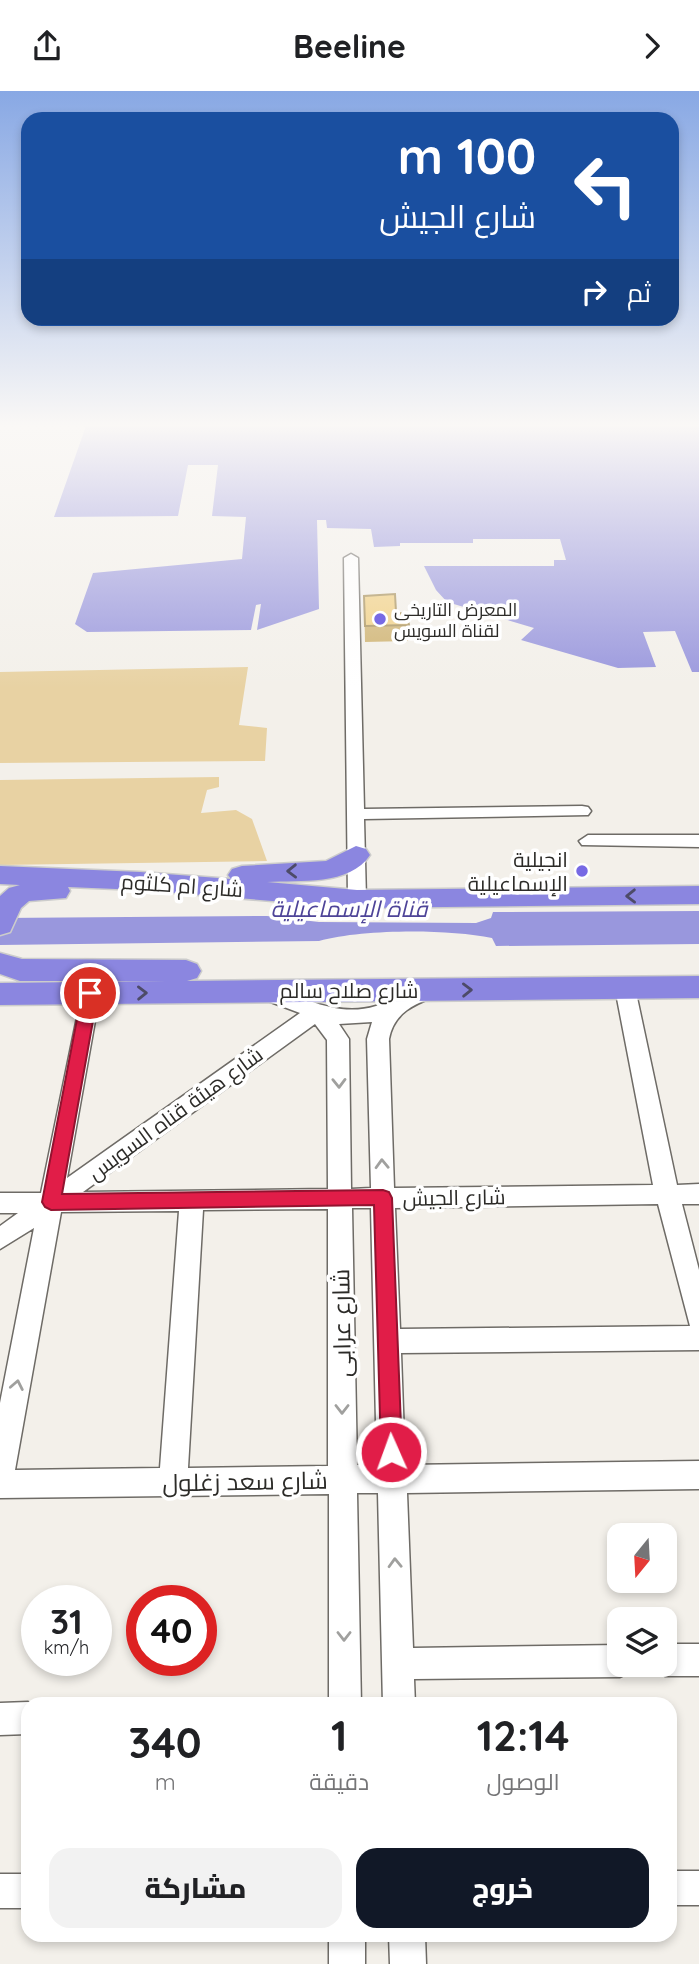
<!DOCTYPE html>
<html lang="ar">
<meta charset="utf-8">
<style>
:root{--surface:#fff;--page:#f2f2f2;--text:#202124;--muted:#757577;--accent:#111827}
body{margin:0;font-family:Quicksand,Cairo,sans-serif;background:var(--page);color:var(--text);direction:rtl;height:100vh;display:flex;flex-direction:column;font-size:26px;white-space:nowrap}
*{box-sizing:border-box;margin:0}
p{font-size:23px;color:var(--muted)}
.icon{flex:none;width:38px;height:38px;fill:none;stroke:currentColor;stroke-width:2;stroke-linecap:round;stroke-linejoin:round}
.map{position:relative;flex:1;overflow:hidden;direction:ltr}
.details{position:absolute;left:21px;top:1606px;width:656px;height:245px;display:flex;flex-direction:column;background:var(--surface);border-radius:21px;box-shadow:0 4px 10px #0003;direction:rtl}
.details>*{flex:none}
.banner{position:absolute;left:21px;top:21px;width:658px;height:214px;border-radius:21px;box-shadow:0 4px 10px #0003;direction:rtl;background:#1a4fa0;color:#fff;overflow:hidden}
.needle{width:46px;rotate:198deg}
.tools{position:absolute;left:607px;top:1432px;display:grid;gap:14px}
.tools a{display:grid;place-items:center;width:70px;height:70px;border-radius:14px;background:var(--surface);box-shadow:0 4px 10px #0003;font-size:35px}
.speed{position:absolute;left:21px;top:1494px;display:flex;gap:14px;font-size:35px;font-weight:700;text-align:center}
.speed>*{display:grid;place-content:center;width:91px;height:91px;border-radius:50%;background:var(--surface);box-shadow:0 4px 10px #0003;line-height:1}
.speed small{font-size:18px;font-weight:400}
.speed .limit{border:10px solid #d22;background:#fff;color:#111}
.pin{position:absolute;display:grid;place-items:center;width:60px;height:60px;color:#fff;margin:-30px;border:4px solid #fff;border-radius:50%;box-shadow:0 2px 7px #0007}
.me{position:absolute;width:77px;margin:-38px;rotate:358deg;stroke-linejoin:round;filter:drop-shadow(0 0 5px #0008)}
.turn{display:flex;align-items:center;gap:24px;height:147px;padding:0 28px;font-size:32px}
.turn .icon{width:91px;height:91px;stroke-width:2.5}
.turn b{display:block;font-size:49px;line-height:60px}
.then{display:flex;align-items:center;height:66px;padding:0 28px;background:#0003;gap:14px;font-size:26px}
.eta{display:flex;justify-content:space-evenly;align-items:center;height:119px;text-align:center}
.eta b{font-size:42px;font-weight:800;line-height:49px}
.cta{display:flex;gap:14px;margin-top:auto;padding:14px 28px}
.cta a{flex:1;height:80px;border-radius:21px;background:var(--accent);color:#fff;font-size:28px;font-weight:800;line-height:80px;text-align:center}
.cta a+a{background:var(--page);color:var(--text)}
header{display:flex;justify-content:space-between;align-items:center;height:91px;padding:0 28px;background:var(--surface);font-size:32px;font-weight:800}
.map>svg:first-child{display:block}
</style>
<header><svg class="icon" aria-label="forward" viewBox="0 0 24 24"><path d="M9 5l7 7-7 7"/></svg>Beeline<svg class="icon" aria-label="share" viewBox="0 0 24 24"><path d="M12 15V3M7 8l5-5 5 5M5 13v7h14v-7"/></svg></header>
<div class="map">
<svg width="699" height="1873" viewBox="0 0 699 1873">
<rect width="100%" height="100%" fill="#f3f0ea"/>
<path fill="#e8d2a3" d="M248,576L239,634L267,637L265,670L0,672V581Z
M219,686V696L207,699L201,722L236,719L252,728L267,770L0,774V689Z"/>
<path fill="#9997dd" d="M86,335H699V581H692L675,540L643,541L656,576L618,577L521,549L534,537L447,511L436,499L424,475H554V469H566L560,448H473V452H400V455L374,456L371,438L327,437L326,429H317L319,518L257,539L261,513L256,514L251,539L87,541L75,533L93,482L242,468L246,426L212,425L218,374H188L178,425L54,426Z
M699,820V853L496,855L492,847C447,838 363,838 319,850L0,854V827L267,825L319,831L476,832L491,827L493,821Z"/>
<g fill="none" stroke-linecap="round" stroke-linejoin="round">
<defs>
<path id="minor" d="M351,463L358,467L364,718L582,715L588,716L591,720L588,724L364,728L366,808L364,812H350L348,808L344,467Z
M588,744H699V756L582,754L579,750Z
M625,890L632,892L635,897L677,1094L699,1093V1113H682L699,1179V1259L401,1262L405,1374L699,1370V1398L407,1402L413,1557L620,1554V1573H634L631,1581L620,1586L414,1588L415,1614H383L378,1402H357L361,1614H329V1403L0,1407V1312L34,1137L0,1158V1135L18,1122H0V1102H41L83,897L90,895L97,897L100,902L67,1087L300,922L260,907L257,902L260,897L267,895C304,906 337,927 376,915C395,910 412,897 431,892L438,894L441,899L438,904C415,913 394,921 389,948L394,1097L653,1094L615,897L618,892ZM372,931L367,948L371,1097L351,1098L349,948L339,933ZM315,933L327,949L328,1098L83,1101ZM658,1113L690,1235L400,1238L395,1117ZM352,1117H371L377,1374H357ZM328,1118V1375L188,1377L203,1119ZM179,1120L160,1377L15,1379L61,1121Z
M665,1553H699V1585H665L654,1580L651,1573H665Z
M28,1611L34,1614H28V1643L0,1644V1612Z
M670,1780H699V1814H670Z
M0,1783H28V1817H0Z
M329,1844H365V1873H329Z
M389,1844H425L426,1873H390Z"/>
<path id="highway" d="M356,755L366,758L370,764C350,795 299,789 267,791L357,799L699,795V813L357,817L140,799L68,796L70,800L66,807L29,810L21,817L10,841L0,844V805L9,797L20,794L0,793V775L140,781L231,788L228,784L232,778L242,775L326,770Z
M0,862L22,868L186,869L197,873L201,880L197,887L187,890L699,885V907L0,914V892L167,890H20L0,883Z"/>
</defs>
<use href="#minor" stroke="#6e6b66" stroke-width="3"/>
<use href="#highway" stroke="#cccccb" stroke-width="3"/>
<use href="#minor" fill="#fff" fill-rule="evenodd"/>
<use href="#highway" fill="#8b86e0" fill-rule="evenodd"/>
</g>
<path fill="#cfb372" d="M364,505L396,521L409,534L408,550L365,551Z"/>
<path fill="#f1d084" stroke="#a9925c" stroke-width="2" d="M395,503L396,521L407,524L409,534L365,535L364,505Z"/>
<defs><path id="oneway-chevron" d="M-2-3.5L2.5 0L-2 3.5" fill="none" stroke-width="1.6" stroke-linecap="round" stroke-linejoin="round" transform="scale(1.75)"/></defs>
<g stroke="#4d4b68">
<use href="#oneway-chevron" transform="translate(292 780) rotate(179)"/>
<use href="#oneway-chevron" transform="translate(631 805) rotate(179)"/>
<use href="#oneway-chevron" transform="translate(467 899) rotate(-1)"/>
<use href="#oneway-chevron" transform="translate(142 902) rotate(-1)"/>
</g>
<g stroke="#a0a09e">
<use href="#oneway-chevron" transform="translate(339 992) rotate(89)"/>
<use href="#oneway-chevron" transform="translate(382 1073) rotate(-92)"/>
<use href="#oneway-chevron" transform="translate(17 1294) rotate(-79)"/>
<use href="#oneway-chevron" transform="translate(342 1318) rotate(90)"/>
<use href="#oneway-chevron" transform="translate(395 1472) rotate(-92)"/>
<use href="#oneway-chevron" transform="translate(344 1545) rotate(90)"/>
</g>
<linearGradient id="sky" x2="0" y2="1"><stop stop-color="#88a8e4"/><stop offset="0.56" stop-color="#faf8f6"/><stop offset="1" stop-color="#faf8f6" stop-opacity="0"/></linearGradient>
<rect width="699" height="597" fill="url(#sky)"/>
<path fill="#e11d48" stroke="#92132f" stroke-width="2" d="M90,897L98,902L62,1103L383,1099L389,1101L392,1107L402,1361L399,1368L391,1371L384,1368L381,1361L374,1114L51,1119L45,1116L42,1111L82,902Z"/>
<g fill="#7769e4" stroke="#fff" stroke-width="2.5">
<circle cx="380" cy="528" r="7"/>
<circle cx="582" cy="780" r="7"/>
</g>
<g text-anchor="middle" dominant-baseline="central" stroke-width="7" stroke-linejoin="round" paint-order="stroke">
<g font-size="18" fill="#2c2b28" stroke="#fff" text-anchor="start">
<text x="394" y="518">المعرض التاريخى<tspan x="394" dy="21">لقناة السويس</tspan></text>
</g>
<g font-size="21" fill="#2c2b28" stroke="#fff" text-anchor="end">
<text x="568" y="768">انجيلية<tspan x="568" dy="24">الإسماعيلية</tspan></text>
</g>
<g font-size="21" fill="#2c2b28" stroke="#fff">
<text transform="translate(182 794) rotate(4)">شارع ام كلثوم</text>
<text x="349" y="899">شارع صلاح سالم</text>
<text transform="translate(175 1022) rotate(-36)">شارع هيئة قناه السويس</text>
<text transform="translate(454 1106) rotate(-1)">شارع الجيش</text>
</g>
<g font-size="23" font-style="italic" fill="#4e4498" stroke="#fff">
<text x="349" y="817">قناة الإسماعيلية</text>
</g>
<g font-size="24" fill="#2c2b28" stroke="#fff">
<text transform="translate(341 1232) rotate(-91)">شارع عرابى</text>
<text transform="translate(245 1390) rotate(-1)">شارع سعد زغلول</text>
</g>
</g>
</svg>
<div class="tools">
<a><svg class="needle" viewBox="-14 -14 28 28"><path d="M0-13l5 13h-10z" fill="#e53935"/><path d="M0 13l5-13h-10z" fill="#757577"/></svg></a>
<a><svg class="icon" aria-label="layers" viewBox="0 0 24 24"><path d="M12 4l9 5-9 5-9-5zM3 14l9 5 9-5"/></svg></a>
</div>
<div class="speed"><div>31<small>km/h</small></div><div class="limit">40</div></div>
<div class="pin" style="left:90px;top:902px;background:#d93025"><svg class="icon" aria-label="arrive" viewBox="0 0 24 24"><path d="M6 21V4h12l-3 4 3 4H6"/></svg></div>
<svg class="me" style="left:391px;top:1361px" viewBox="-20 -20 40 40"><circle r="17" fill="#e11d48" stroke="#fff" stroke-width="3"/><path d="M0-11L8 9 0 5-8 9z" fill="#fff"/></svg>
<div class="banner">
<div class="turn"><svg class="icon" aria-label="left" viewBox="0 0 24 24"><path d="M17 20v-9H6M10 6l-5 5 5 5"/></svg><div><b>100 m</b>شارع الجيش</div></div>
<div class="then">ثم<svg class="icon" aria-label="right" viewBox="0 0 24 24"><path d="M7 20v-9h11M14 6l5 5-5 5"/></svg></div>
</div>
<section class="details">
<div class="eta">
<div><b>12:14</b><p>الوصول</p></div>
<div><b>1</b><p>دقيقة</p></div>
<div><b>340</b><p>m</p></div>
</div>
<div class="cta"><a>خروج</a><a>مشاركة</a></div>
</section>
</div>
